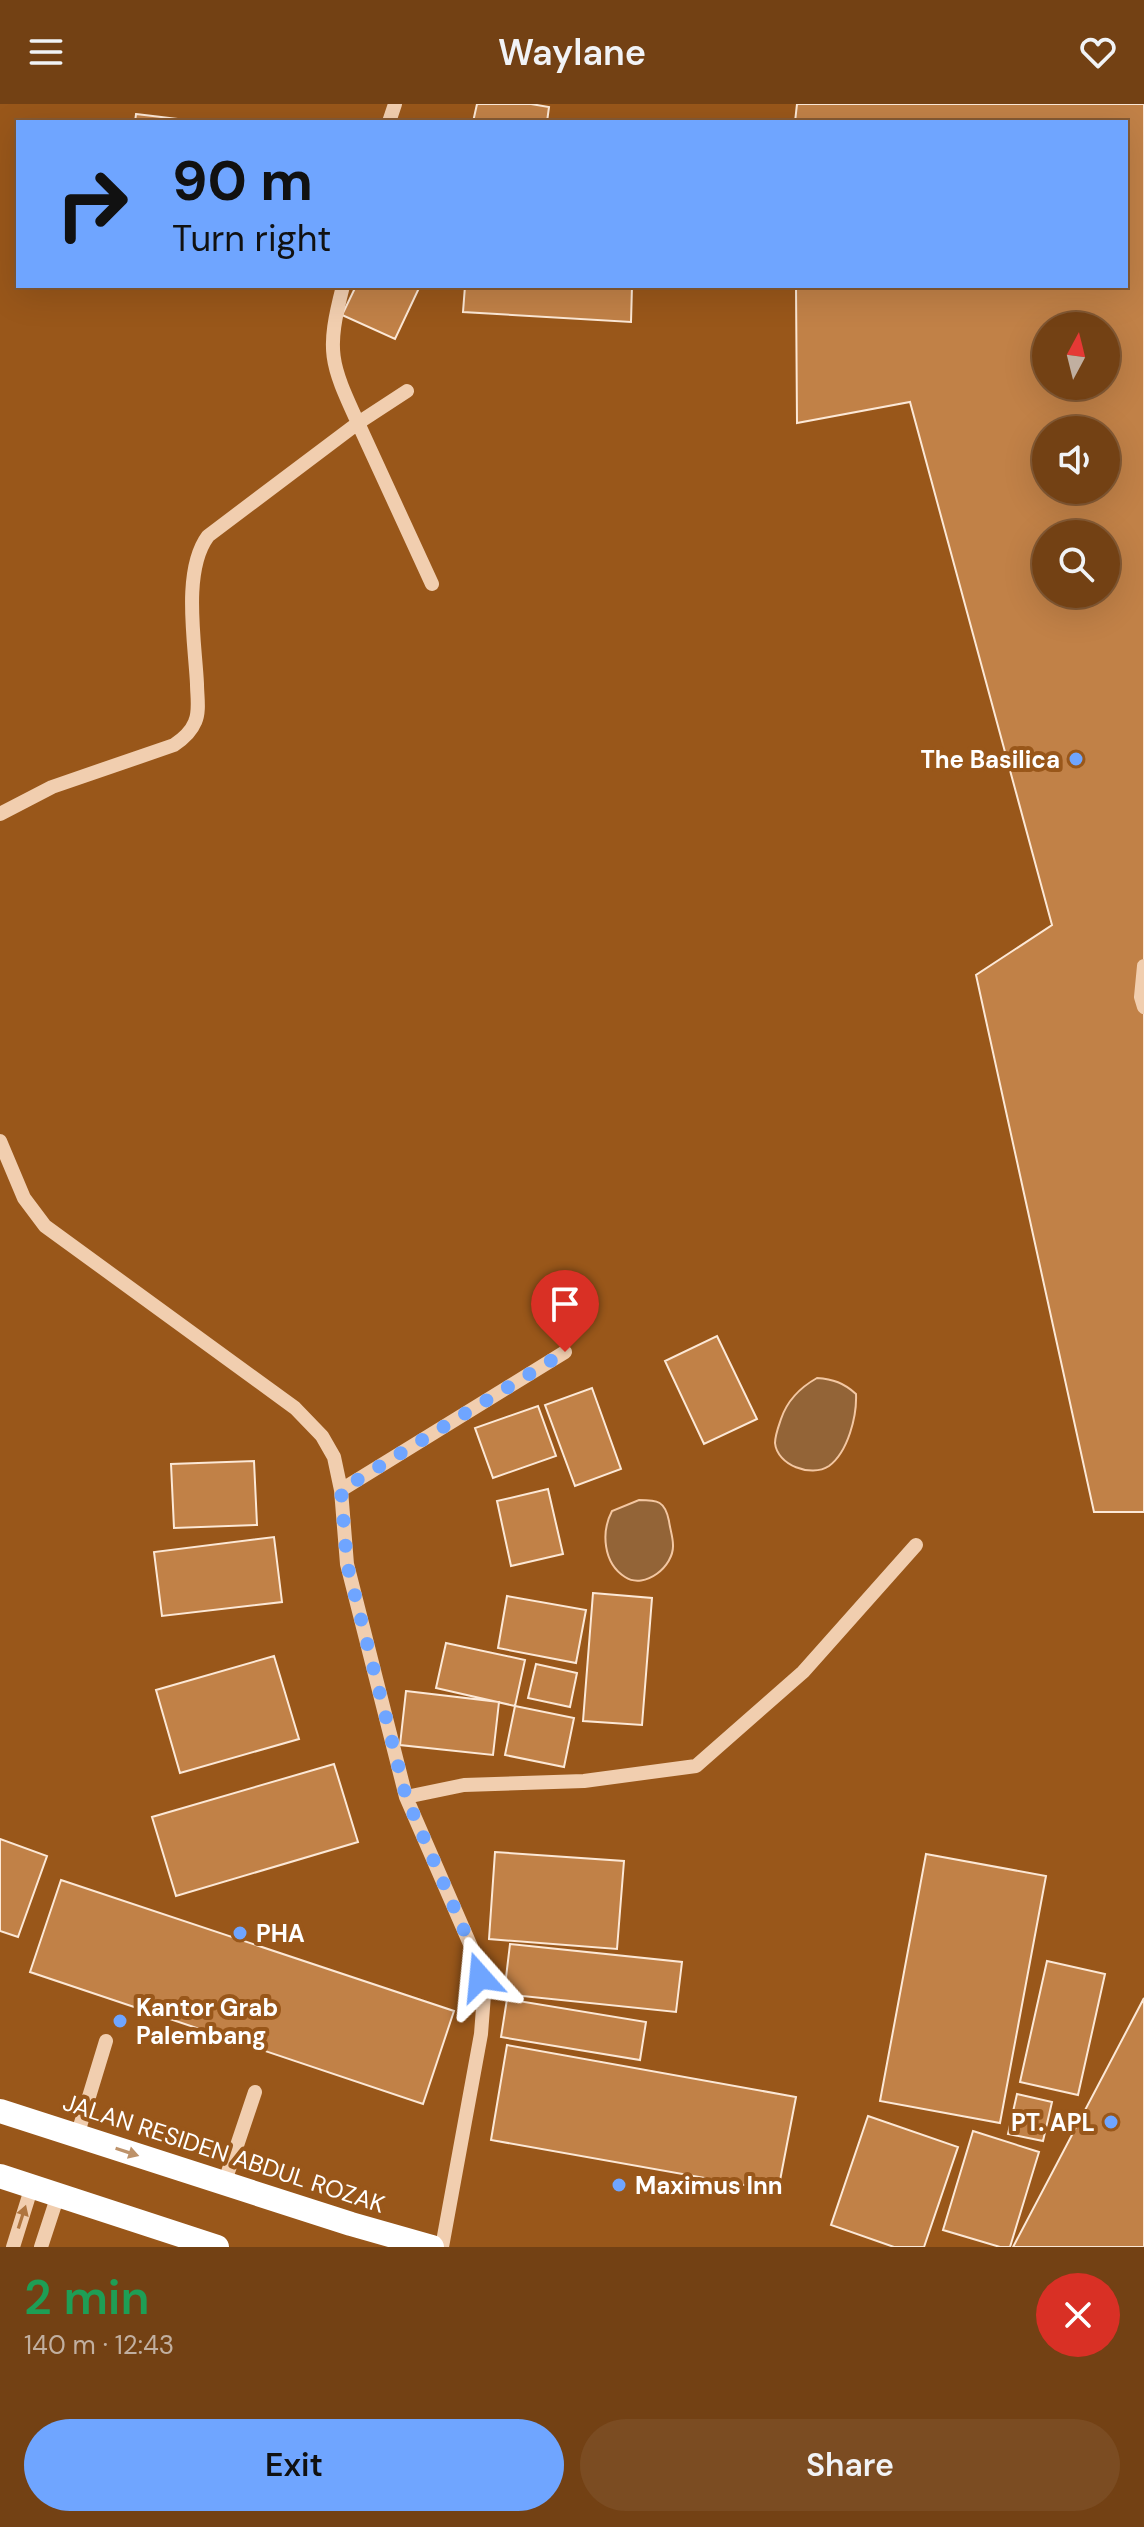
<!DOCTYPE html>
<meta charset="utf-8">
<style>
:root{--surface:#734114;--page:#7b4c22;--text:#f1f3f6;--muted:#c1afa0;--line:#855a34;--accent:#6fa5ff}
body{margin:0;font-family:"DM Sans",sans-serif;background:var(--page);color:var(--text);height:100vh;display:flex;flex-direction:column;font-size:30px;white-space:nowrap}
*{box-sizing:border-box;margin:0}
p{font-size:26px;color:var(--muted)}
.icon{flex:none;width:44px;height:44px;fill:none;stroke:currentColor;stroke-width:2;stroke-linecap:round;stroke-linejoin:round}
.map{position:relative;height:2143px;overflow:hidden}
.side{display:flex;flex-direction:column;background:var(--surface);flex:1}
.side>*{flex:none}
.hud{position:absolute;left:16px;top:16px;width:1112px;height:168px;border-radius:0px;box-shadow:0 8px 32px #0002,0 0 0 2px var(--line);background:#6fa5ff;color:#111;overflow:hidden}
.needle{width:52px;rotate:7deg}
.fabs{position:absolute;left:1032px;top:208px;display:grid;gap:16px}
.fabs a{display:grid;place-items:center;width:88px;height:88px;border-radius:50%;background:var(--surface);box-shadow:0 8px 32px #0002,0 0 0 2px var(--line);font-size:40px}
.pin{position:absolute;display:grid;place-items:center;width:68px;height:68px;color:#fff;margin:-82px -34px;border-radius:50% 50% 50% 0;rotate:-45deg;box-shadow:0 0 8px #0007}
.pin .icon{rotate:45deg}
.me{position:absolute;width:88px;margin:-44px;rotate:342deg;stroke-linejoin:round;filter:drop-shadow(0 0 6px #0008)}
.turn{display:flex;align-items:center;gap:28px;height:168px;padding:0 24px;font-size:36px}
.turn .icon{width:104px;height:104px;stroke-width:2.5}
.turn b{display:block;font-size:56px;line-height:68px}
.round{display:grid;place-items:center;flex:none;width:84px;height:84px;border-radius:42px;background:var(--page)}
.overview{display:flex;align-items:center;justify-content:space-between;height:136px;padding:0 24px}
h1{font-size:48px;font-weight:600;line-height:60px;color:#1e9e55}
.button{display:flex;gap:16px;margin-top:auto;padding:16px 24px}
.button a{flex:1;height:92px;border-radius:48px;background:var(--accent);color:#111;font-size:32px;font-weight:600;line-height:92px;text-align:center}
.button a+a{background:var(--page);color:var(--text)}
header{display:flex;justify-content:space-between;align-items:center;height:104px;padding:0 24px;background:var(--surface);font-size:36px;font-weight:600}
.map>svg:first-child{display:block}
</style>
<header><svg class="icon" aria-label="menu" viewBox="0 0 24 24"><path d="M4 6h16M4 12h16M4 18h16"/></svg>Waylane<svg class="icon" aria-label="heart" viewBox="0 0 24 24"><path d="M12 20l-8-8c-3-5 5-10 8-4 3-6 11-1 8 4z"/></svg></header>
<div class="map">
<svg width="1144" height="2143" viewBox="0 0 1144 2143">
<rect width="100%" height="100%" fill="#99571a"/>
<path fill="#936437" stroke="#f3c7a2" stroke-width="2" d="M817,1274C833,1275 844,1279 856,1290C857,1312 848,1348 829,1362C811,1374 777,1361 775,1339C775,1331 779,1321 781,1315C787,1297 801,1283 817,1274Z
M639,1396C658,1396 665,1397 669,1417C670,1425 673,1433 673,1441C674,1462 645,1486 625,1473C603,1459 601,1428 612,1407Z"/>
<path fill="#c18147" stroke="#fce8d6" stroke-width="2" fill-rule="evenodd" d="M477,0H531L549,3L547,18H473Z
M797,0H1144V1408H1094L976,871L1052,821L910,298L797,319L796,182H1126V18H795ZM1046,222H1106V282H1046ZM1046,326H1106V386H1046ZM1046,430H1106V490H1046Z
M136,10L203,18H135Z
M356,182H420L395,235L342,211Z
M465,182H632L631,218L463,208Z
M717,1232L757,1315L704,1340L665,1257Z
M592,1284L621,1365L575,1382L545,1301Z
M538,1302L556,1352L493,1374L475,1324Z
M254,1357L257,1421L174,1424L171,1360Z
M548,1385L563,1450L511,1462L497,1397Z
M274,1433L282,1498L162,1512L154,1448Z
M593,1489L652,1494L642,1621L583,1617Z
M507,1492L586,1506L576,1559L498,1544Z
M446,1539L525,1556L515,1602L436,1584Z
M274,1552L299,1635L180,1669L156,1586Z
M536,1560L577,1569L570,1603L528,1594Z
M406,1587L499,1598L493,1651L400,1641Z
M515,1602L574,1614L564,1663L505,1651Z
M334,1660L358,1738L176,1792L152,1713Z
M0,1735L47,1752L18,1833L0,1827Z
M495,1748L624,1757L617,1845L489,1835Z
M926,1750L1046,1772L1000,2019L880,1997Z
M61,1776L454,1907L423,2000L30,1868Z
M510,1840L682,1858L676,1908L504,1890Z
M1047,1857L1105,1870L1078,1991L1020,1978Z
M1144,1894V2143H1013Z
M507,1895L646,1918L640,1956L501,1933Z
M507,1941L796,1993L778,2087L491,2036Z
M1017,1990L1052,1998L1043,2037L1008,2030Z
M868,2012L958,2043L924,2143H894L831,2121Z
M973,2027L1039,2048L1010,2143H1000L943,2126Z"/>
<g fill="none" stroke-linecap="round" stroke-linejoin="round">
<path stroke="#f1ceaf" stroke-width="14" d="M389,18L395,0
M407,287L358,319L432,480
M0,710L52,683L174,641C183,635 191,628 195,618C200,607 197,592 197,580C195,538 182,467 208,432L358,319C330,258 326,248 343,182
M1144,862L1141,893L1144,903
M0,1037L24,1094L45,1122L295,1304L322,1332L334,1353L341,1386L347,1460L406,1693L476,1854L484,1891L481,1930L442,2143
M341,1386L565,1248
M406,1693L464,1681L584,1677L696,1662L803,1568L916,1441
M77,2032L106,1937
M224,2080L255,1988
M13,2143L32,2082
M41,2143L58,2091"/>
<path stroke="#fff" stroke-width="24" d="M0,2007L351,2120L432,2143
M0,2072L217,2143"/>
</g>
<defs><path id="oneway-solid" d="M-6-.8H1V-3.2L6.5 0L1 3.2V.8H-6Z" transform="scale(2)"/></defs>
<use fill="#bd926a" href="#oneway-solid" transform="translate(127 2048) rotate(18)"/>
<use fill="#af753f" href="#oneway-solid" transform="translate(22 2113) rotate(-72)"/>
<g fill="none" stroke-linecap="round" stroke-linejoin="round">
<path stroke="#6fa5ff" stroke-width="14" stroke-dasharray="0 25.2" d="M480,1873L476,1854L406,1693L347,1460L341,1386L565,1248"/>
</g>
<g fill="#6fa5ff" stroke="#99571a" stroke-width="3">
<circle cx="1076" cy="655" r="8"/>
<circle cx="240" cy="1829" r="8"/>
<circle cx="120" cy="1917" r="8"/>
<circle cx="1111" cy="2018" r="8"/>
<circle cx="619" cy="2081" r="8"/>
</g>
<g text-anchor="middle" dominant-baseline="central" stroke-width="8" stroke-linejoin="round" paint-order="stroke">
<g font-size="24" font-weight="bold" fill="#fff" stroke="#99571a" text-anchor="start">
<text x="1060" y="655" text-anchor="end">The Basilica</text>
<text x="256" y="1829">PHA</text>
<text x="136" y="1903">Kantor Grab<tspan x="136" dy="28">Palembang</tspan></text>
<text x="1095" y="2018" text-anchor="end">PT. APL</text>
<text x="635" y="2081">Maximus Inn</text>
</g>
<g font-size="24" fill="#fff" stroke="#99571a">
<text transform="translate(224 2049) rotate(18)">JALAN RESIDEN ABDUL ROZAK</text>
</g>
</g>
</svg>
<div class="fabs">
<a><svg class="needle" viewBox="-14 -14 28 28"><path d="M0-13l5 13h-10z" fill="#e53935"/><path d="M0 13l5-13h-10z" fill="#c1afa0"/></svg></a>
<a><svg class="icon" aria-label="sound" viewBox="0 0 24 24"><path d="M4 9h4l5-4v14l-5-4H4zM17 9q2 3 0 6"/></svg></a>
<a><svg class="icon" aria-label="search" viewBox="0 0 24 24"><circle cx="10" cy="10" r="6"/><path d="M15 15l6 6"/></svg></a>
</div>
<div class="pin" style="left:565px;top:1248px;background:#d93025"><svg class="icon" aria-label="arrive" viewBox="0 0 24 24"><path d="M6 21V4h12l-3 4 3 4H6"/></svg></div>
<svg class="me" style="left:480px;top:1873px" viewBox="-20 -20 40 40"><path d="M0-17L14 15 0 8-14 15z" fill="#6fa5ff" stroke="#fff" stroke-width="4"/></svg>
<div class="hud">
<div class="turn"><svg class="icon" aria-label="right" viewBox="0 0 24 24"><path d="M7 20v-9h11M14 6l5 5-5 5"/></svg><div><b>90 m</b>Turn right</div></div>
</div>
</div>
<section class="side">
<div class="overview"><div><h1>2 min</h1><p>140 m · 12:43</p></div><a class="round" style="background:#d93025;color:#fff"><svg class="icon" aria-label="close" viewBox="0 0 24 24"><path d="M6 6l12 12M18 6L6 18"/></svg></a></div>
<div class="button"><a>Exit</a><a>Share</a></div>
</section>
